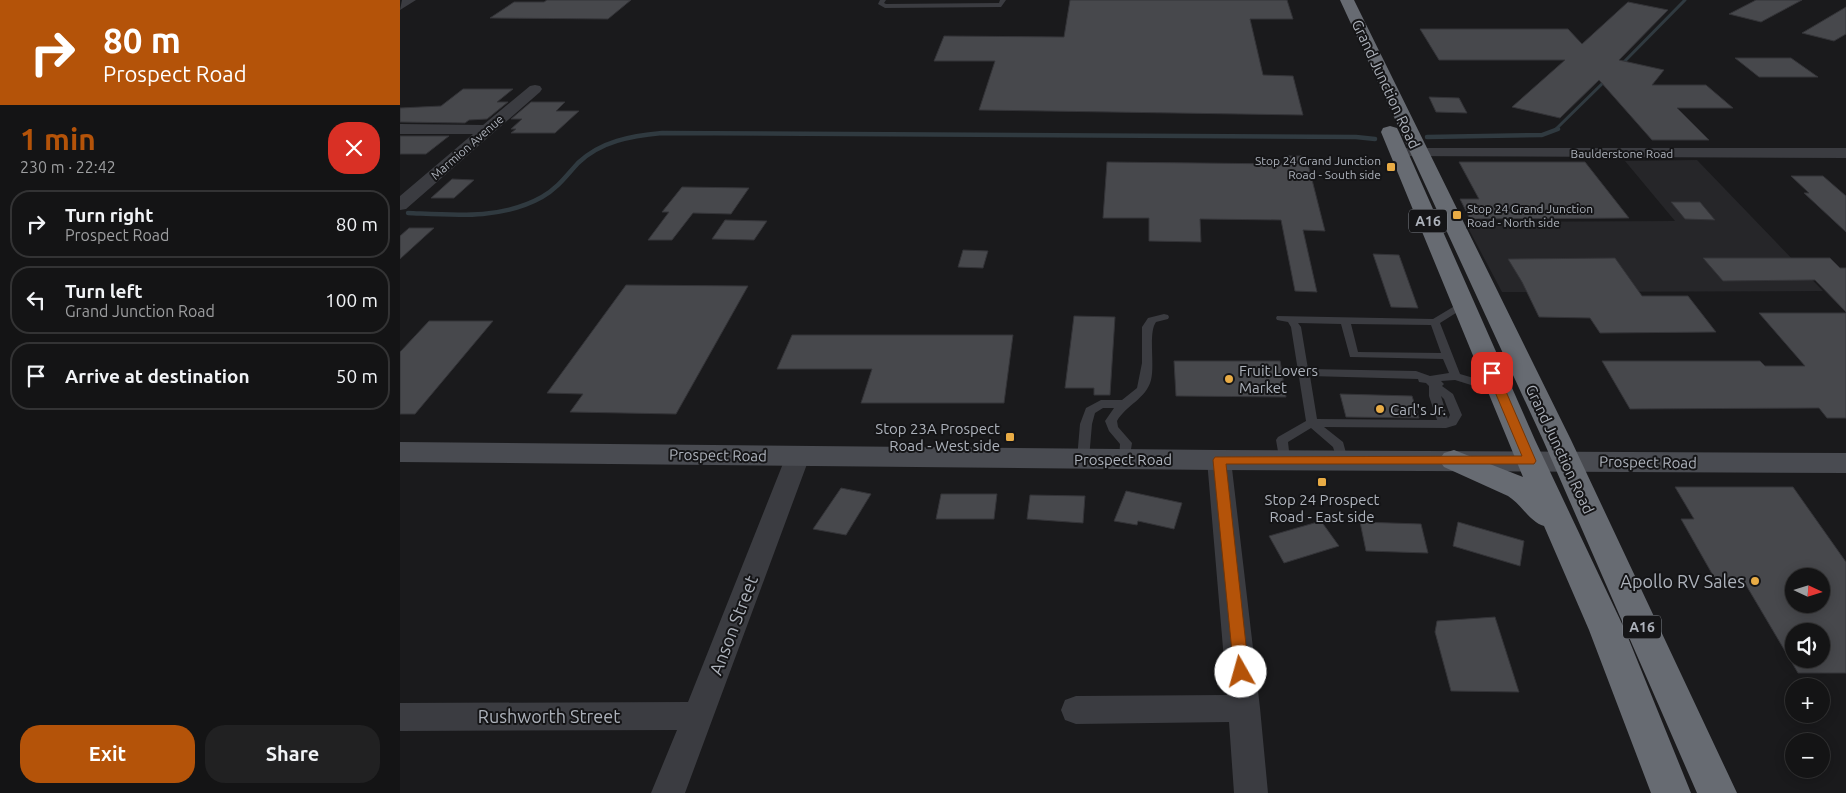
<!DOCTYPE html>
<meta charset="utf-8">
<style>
:root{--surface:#141415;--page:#212122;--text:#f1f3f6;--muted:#9d9ea0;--line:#333334;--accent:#b45309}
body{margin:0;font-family:Ubuntu,sans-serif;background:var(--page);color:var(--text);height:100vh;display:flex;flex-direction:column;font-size:19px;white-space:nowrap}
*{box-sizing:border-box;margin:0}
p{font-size:16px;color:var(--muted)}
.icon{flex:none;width:28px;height:28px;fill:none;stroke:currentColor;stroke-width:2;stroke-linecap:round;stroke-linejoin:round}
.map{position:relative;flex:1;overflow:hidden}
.panel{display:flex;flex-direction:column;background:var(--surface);width:400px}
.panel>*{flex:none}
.top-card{background:#b45309;color:#fff;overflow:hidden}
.needle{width:32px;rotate:94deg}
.tools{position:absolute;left:1385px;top:568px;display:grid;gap:10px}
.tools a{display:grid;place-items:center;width:45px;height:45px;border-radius:50%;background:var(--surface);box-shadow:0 2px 12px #0003,0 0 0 1px var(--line);font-size:25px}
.pin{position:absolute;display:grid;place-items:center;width:42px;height:42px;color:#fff;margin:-21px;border-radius:10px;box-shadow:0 2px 8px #0006}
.me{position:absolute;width:55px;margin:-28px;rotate:353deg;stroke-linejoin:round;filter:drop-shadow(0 0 4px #0008)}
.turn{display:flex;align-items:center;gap:18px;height:105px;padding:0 20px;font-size:22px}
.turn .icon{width:65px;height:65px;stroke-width:2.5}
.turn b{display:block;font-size:35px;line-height:42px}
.round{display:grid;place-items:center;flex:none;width:52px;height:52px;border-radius:20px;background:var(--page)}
.summary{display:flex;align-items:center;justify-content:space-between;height:85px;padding:0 20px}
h1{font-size:30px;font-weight:700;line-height:38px;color:var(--accent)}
.cta{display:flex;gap:10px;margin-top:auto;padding:10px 20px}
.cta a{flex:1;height:58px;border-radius:20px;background:var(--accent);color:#fff;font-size:20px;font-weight:700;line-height:58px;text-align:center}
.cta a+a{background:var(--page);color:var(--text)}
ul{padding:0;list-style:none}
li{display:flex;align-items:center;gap:15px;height:68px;margin:0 10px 8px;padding:0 10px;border:2px solid var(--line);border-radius:20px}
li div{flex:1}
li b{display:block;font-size:19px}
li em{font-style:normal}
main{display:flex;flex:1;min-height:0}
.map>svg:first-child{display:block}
</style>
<main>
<section class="panel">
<div class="top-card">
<div class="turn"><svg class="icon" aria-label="right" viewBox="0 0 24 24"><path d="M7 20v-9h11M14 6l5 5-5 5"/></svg><div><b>80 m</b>Prospect Road</div></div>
</div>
<div class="summary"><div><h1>1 min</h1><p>230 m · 22:42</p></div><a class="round" style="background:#d93025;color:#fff"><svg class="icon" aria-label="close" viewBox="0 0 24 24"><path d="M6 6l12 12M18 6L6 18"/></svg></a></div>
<ul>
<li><svg class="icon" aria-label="right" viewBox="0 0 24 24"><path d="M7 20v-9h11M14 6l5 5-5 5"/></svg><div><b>Turn right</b><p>Prospect Road</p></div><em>80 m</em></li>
<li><svg class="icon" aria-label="left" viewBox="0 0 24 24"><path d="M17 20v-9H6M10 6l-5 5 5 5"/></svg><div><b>Turn left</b><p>Grand Junction Road</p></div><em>100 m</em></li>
<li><svg class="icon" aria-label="arrive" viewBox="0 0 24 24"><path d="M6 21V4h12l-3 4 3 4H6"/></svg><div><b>Arrive at destination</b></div><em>50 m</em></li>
</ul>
<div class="cta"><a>Exit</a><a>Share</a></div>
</section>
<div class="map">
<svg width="1446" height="793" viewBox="0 0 1446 793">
<rect width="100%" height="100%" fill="#1a1a1c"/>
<path fill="#262629" d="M1297,160L1423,291L1102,292L1065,222L1275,221L1225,161Z"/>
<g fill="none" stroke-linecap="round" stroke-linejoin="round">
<path stroke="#303a40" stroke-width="3" d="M1219,67L1285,0
M1155,130L1208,78"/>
<path stroke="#303a40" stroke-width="4.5" d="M1027,137L1142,135L1158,129
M8,213C53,215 101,220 142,197C157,189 167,175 178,163C201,141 231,136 262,133L956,137L975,139"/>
</g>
<path fill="#47484c" stroke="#343438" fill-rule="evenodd" d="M147,0H231L208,19L90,18L114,2H144Z
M670,0H887L893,19H850L863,75L893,76L903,115L579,110L595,61H534L544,36L664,37Z
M1356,0H1402L1361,22L1329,14Z
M1228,2L1268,10L1219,60L1264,70L1252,85H1306L1333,108H1277L1309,140H1252L1199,80L1160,118L1112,107L1165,60H1039L1020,29H1168L1182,44Z
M1446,7V34L1434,41L1402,33Z
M1335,58H1391L1418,77H1359Z
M63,89H113L97,102H108L87,119L69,120L65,123L0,122V108L41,106Z
M1029,97L1059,98L1067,113L1036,112Z
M131,102H165L156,111H179L155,133H111L116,129H111L122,119H111Z
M0,136H49L26,154H0Z
M884,156H906L925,231L903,230L917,292L895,291L881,220L800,219L801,242L749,241V218H703L707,162L886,164Z
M1059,162H1185L1229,218L1070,219L1060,199H1079Z
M1391,176H1423L1446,196V232L1404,193H1409Z
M52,179L74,180L54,198H31Z
M282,187L349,188L331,214L293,213L272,240H248L269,212H262Z
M1271,202H1300L1315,220L1285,219Z
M325,220L367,221L354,240L312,239Z
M9,228H34L0,259V236Z
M563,250L588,251L583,268L558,267Z
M973,254L999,255L1018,308L991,307Z
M1215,258L1242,296H1288L1316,332L1200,333L1190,318L1139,317L1122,282L1108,259Z
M1303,258H1430L1440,268H1446V312L1415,280L1323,281Z
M226,285L348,286L276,414L170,412L183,394L147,393Z
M1359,313H1446V418H1427L1419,408L1230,409L1202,361H1360L1365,366H1405Z
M674,316L715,317L710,395H694V388H665Z
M29,321H93L15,414H0V352Z
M392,335H613L604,403H461L472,369H377Z
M774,361H880L886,397L776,396Z
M940,394L1012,396L1019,418L946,417Z
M1275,487H1393L1446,562V673H1398L1346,585L1319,586L1281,519H1294ZM1394,576H1421V604H1394ZM1394,631H1421V659H1394Z
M441,488L471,494L446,535L413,529Z
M726,491L782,503L774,529L738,521L737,525L714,521Z
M541,494H597L594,519H536Z
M630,495L685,496L683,523L627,519Z
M921,521L939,546L884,563L869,536Z
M960,522L1021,524L1028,553L966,551Z
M1058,522L1124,541L1120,566L1053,546Z
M1095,617L1119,692L1051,691L1035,632L1037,621Z"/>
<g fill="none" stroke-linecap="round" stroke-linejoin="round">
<path fill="#3b3c41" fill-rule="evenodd" d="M480,0H486L484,3L486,4L599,3L600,0H606L601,7L485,8L478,4Z
M1063,301L1067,302L1068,304L1067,306L1040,323L1060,374L1104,387L1106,390L1104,393L1100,394L1055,380L1041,381L1044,384L1042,386L1053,394L1062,415L1056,425L1046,428L924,427L943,442L948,460L946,463H938L933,447L911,428L888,442L890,460L888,463H880L876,440L878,437L906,421L891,327L888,322L877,320L876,318L877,316L1033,319ZM898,323L941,324L950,357L1043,359L1049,373L1030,376L1016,371L908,369L901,327ZM951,324L1031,325L1041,353L958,352ZM910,376L1018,379L1019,382L1026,383L1029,386V396L1037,420L917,419ZM1041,396L1044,399L1050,415L1048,419Z
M764,314L768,315L769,317L768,319L756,322C748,333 755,364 751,380C746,399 726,405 717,421L718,427L732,443L729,462H721L719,459L720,444L709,431L705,421L714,408H703L695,413L692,424L689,459L687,462H679L677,459L680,424L686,408L701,400H722L737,388L742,363V327L748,318Z"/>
<path fill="#3b3c41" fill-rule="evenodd" d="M2,0H16L0,10Z
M135,85L140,86L142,89L140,92L6,209L0,210V196L73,134H0V124L83,125L130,86Z
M998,148H1446V158L992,156L990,153L992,150Z
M398,448L407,450L410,456L285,793H251L277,730L0,731V703L288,702L386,456L389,450Z
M819,452L828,454L831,460L860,708L868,793H834L829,722L676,724L665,720L661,710L665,700L676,696L827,695L807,460L810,454Z"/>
<path fill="#494b51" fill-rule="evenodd" d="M0,442L819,450L1446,453V473L819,470L0,462Z"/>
<path fill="#676b72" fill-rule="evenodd" d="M940,0H954L1171,440L1337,793H1297L1143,440Z
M990,126L997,128L999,132L1135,440L1225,630L1291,793H1251L1189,630L1144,526C1130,522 1121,504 1108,496L1044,467L1039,460L1044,453L1054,450L1123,477L981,132L983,128Z"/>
</g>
<path fill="#b45309" stroke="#753606" d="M1092,370L1098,373L1136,461L1134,464H826L849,672L846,677L841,678L836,677L834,672L813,460L815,457L1122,456L1087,373Z"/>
<g fill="#e9ac45" stroke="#151517" stroke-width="2">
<rect x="986" y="162" width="10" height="10" rx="2.5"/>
<rect x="1052" y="210" width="10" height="10" rx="2.5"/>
<circle cx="829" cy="379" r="5"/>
<circle cx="980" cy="409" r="5"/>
<rect x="605" y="432" width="10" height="10" rx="2.5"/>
<rect x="917" y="477" width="10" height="10" rx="2.5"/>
<circle cx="1355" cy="581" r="5"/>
</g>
<g text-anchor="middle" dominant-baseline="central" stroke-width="4" stroke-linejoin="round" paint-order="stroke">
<g font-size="12" fill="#adb2bb" stroke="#151517">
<text transform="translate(67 147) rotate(-41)">Marmion Avenue</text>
<text x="1222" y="153">Baulderstone Road</text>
</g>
<g font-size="12" fill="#adb2bb" stroke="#151517" text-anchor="end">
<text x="981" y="160">Stop 24 Grand Junction<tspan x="981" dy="14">Road - South side</tspan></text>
<text x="1067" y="208" text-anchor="start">Stop 24 Grand Junction<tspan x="1067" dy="14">Road - North side</tspan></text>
</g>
<g fill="#151517" stroke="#7f838a" stroke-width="1">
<rect x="1009" y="209.5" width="38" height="23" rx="4"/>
<rect x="1223" y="615.5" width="38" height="23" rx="4"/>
</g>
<g font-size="14" font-weight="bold" fill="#adb2bb">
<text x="1028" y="221">A16</text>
<text x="1242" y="627">A16</text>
</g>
<g font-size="15" fill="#adb2bb" stroke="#151517">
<text transform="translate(986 84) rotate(65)">Grand Junction Road</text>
<text transform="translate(1160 449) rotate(65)">Grand Junction Road</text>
<text transform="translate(318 455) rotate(1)">Prospect Road</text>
<text x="723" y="459">Prospect Road</text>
<text transform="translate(1248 462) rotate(1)">Prospect Road</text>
</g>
<g font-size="15" fill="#adb2bb" stroke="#151517" text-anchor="start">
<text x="839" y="370">Fruit Lovers<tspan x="839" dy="17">Market</tspan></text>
<text x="990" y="409">Carl's Jr.</text>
<text x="600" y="428" text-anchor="end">Stop 23A Prospect<tspan x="600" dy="17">Road - West side</tspan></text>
<text x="922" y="499" text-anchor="middle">Stop 24 Prospect<tspan x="922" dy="17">Road - East side</tspan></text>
</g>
<g font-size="18" fill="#adb2bb" stroke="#151517" text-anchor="end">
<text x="1345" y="581">Apollo RV Sales</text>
</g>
<g font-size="18" fill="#adb2bb" stroke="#151517">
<text transform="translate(333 625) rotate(-69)">Anson Street</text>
<text x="149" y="716">Rushworth Street</text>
</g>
</g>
</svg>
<div class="tools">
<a><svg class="needle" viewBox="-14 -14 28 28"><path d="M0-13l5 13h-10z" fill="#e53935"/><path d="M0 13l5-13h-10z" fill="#9d9ea0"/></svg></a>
<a><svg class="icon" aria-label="sound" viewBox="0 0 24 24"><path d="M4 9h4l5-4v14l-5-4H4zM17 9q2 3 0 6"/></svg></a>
<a>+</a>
<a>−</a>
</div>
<div class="pin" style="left:1092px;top:373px;background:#d93025"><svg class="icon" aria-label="arrive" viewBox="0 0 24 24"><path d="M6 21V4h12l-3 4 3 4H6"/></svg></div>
<svg class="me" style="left:841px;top:672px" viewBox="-20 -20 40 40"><circle r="19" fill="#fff"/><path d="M0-13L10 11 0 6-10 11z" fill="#b45309"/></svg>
</div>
</main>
